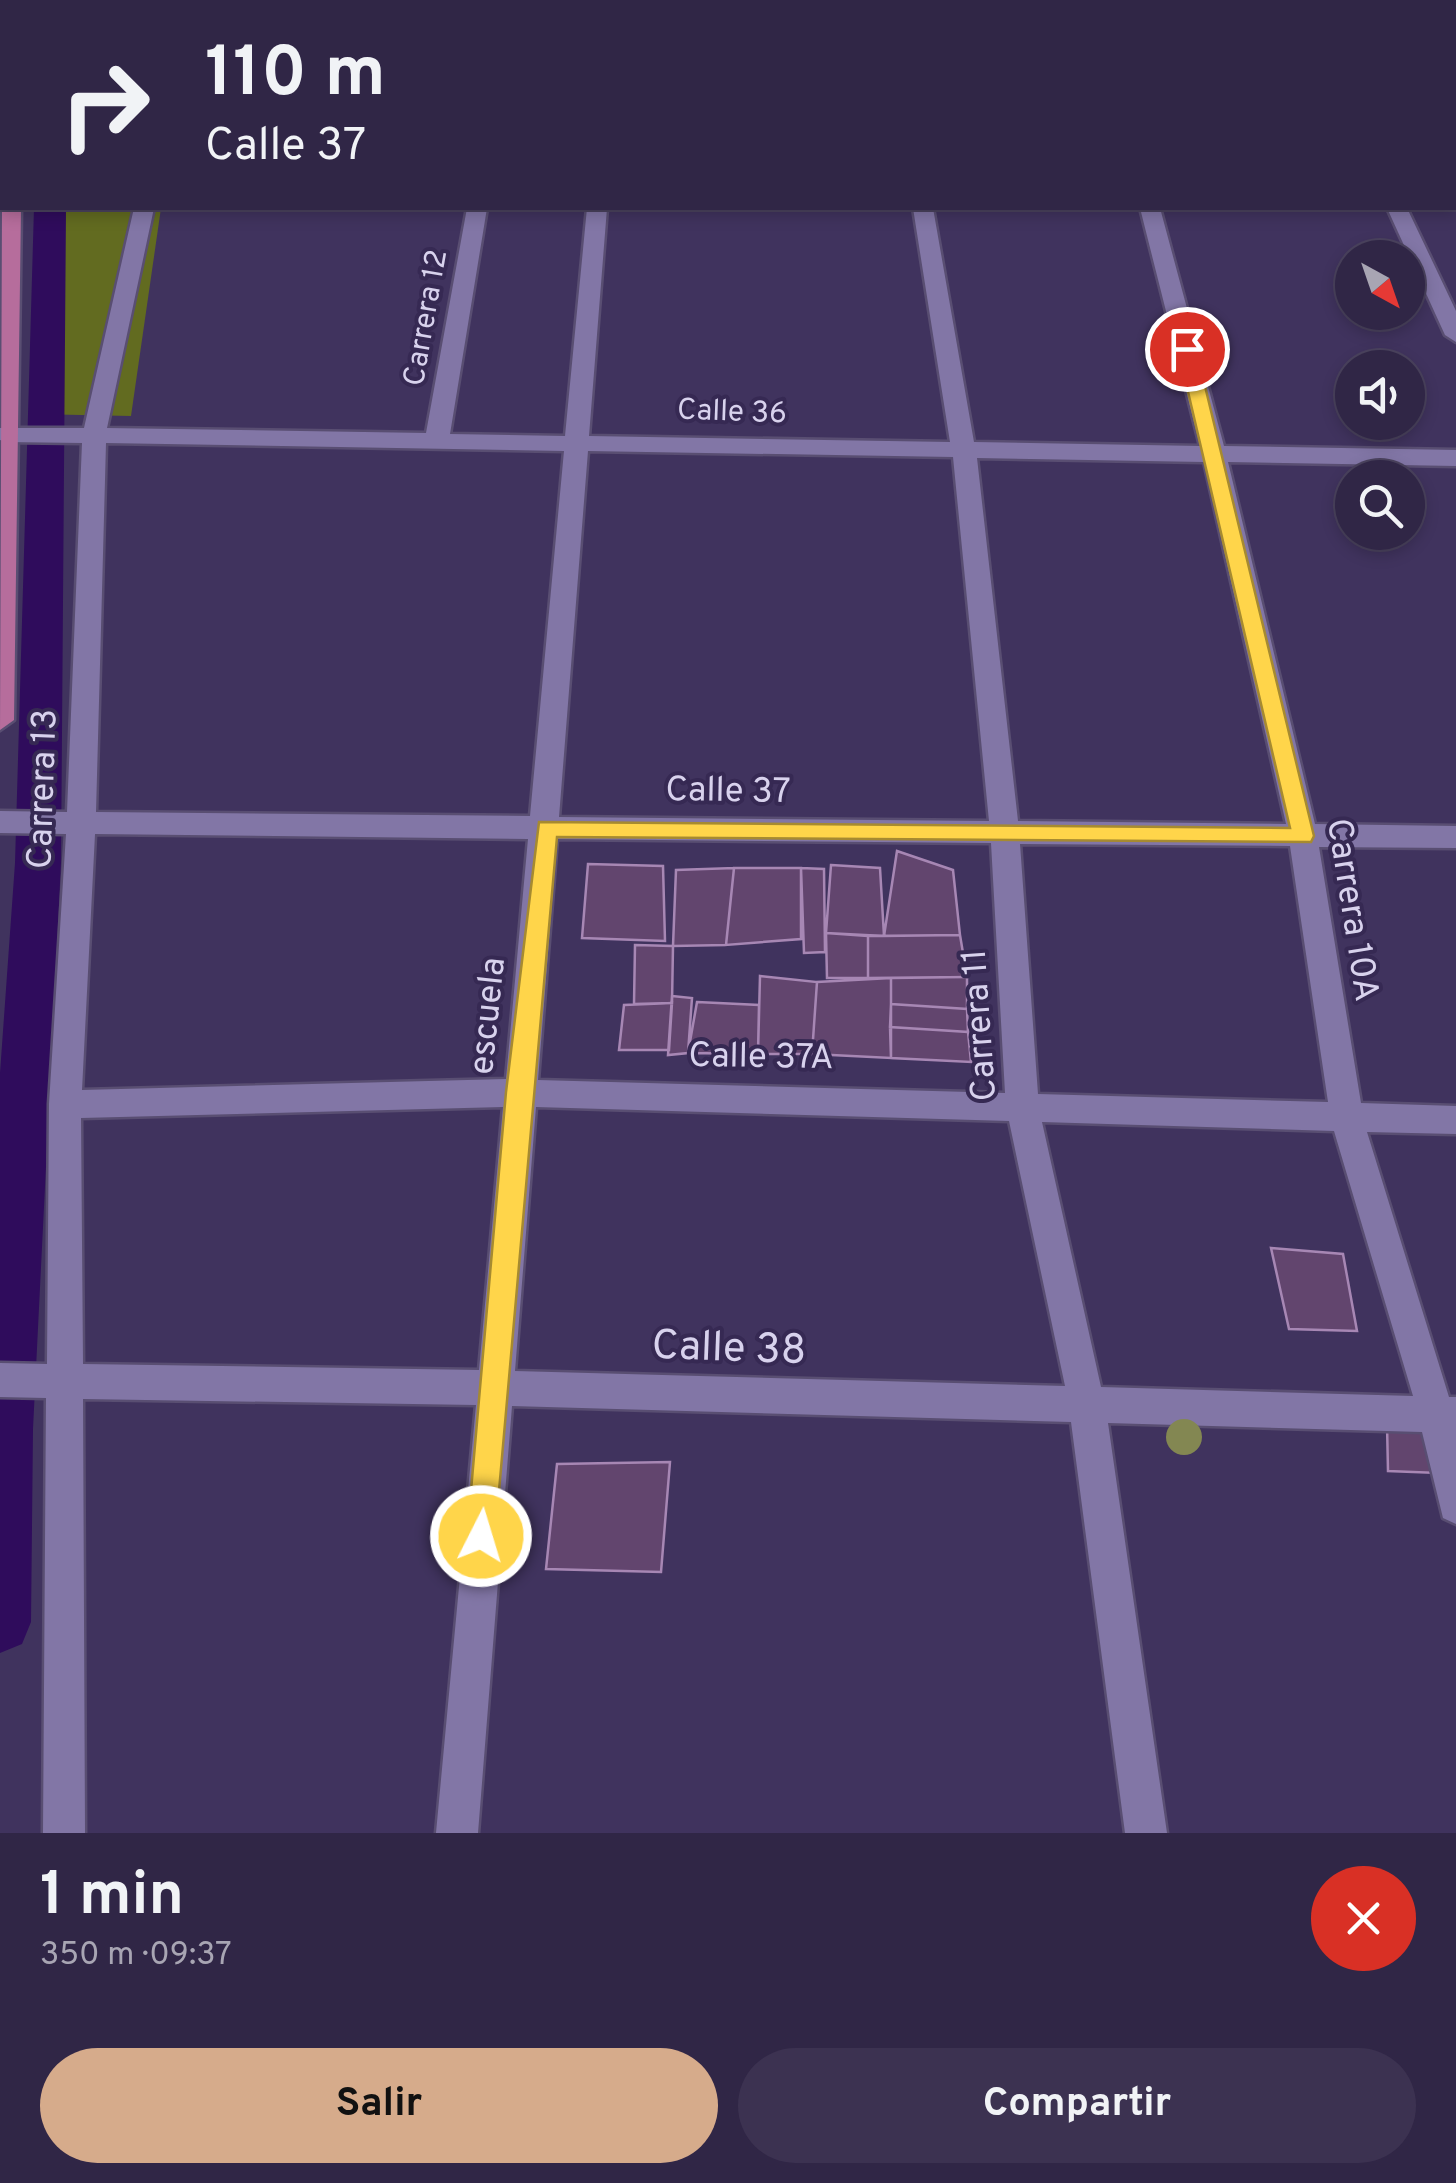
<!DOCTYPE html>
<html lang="es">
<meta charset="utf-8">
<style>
:root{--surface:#302646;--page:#3c3251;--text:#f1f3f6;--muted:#a8a5b3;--line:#4b435f;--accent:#d6ab8b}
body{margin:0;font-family:Overpass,sans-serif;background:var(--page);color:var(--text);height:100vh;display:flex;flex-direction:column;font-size:38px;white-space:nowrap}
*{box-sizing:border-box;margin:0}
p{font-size:32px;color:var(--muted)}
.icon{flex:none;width:55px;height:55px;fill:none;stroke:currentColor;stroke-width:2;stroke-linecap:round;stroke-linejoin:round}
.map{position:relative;height:1833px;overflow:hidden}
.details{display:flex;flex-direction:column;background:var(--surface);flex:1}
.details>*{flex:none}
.top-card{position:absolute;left:0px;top:0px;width:1458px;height:210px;box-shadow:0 5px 15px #0003,0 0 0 2px var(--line);background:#302646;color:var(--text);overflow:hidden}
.needle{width:65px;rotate:140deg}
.fabs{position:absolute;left:1335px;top:240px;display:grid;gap:20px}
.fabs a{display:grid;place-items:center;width:90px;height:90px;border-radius:50%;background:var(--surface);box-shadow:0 5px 15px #0003,0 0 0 2px var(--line);font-size:50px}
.pin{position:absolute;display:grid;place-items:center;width:85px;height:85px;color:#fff;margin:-42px;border:5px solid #fff;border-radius:50%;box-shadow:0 2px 10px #0007}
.me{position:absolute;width:110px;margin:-55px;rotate:5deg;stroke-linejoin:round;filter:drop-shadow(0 0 8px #0008)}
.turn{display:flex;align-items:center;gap:35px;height:210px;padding:0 40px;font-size:45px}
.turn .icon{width:130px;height:130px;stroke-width:2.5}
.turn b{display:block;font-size:70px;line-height:85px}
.round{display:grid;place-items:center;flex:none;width:105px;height:105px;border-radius:52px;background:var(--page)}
.head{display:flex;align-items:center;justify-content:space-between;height:170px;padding:0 40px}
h1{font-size:60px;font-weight:700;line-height:75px}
.primary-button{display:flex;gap:20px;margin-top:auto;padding:20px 40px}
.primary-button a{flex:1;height:115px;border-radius:60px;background:var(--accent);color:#111;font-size:40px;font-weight:700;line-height:115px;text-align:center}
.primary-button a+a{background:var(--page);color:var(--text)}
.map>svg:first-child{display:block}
</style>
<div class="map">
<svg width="1456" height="1833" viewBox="0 0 1456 1833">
<rect width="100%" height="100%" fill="#40335e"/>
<path fill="#626b20" d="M38,208H161L131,416L32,414Z"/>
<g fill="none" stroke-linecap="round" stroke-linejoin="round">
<path fill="#2f0c5c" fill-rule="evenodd" d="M39,0H67V2H39Z
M34,208H66L61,863L33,1429L31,1622L22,1644L0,1653V1073L15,863Z"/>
</g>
<path fill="#62456e" stroke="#a787b4" stroke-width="2.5" d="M897,851L953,870L960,935L884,936Z
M588,864L663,866L665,941L582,938Z
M831,865L880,868L884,936L826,933Z
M734,868L726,945L673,946L676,870Z
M734,868H801V939L726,945Z
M801,868L824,869L825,952L804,953Z
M826,933L868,936V978H827Z
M960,935L967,977L868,978V936Z
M635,945L673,946L672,1003L634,1004Z
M760,976L817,982L812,1054H758Z
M967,977V1009L891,1004V978Z
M891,978V1058L812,1054L817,982Z
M672,996L692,998L688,1053L668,1055Z
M697,1002L759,1005L758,1054L688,1053Z
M672,1003L669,1050H619L624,1005Z
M891,1004L967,1009L968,1032L890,1027Z
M890,1027L968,1032L971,1062L891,1058Z
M1271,1248L1343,1254L1357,1331L1289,1329Z
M1387,1424L1429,1427L1438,1473L1388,1471Z
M670,1462L661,1572L546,1569L557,1464Z"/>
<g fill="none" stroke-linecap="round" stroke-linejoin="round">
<defs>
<path id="minor" d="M97,0H115V2H97Z
M554,0H572V2H554Z
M889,0H907V2H889Z
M1080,0H1098V2H1080Z
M1291,0H1309L1310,2H1292Z
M1455,179H1456V191H1455Z
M134,208H154L107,428L426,433L467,208H487L450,434L565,436L587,208H607L589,436L950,442L913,208H933L974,442L1200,446L1140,208H1160L1224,446L1456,450V466L1228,462L1315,824L1456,826V848L1319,847L1361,1103L1456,1106V1134L1367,1132L1449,1397H1456V1524L1443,1518L1422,1432L1108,1423L1167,1833H1125L1071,1422L512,1406L478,1833H436L476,1405L83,1399L85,1833H43L46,1398L0,1397V1363L47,1364L49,1104L66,834L0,833V811L67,812L82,443L6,442L0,440V428H84ZM106,443L564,451L530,816L96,812ZM588,451L953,457L989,821L559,817ZM977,458L1204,462L1286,824L1018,821ZM95,834L528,839L506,1079L82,1090ZM557,839L991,843L1005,1093L538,1080ZM1020,844L1290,846L1328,1102L1038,1094ZM503,1107L479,1370L83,1364L81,1118ZM536,1107L1009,1121L1065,1386L515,1371ZM1042,1122L1334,1131L1413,1396L1101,1387Z
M1387,208H1407L1456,311V342L1445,335Z"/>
<path id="major" d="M10,0H28V2H10Z
M2,205L21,208L14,720L0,730Z"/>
</defs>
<use href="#minor" stroke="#594e72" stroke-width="5"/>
<use href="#major" stroke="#594e72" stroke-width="5"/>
<use href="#minor" fill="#8276a6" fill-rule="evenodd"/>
<use href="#major" fill="#b66d9c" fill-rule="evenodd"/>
</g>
<circle fill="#838752" cx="1184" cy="1437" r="18"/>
<path fill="#ffd54a" stroke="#a68a30" stroke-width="2.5" d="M1187,344L1196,349L1314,836L1311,842L557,837L495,1536L491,1547L481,1551L471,1547L467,1536L506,1092L539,822L1290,828L1178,349Z"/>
<g text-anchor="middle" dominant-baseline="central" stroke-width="8" stroke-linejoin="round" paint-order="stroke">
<g font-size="30" fill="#d8d2ed" stroke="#362953">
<text transform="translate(427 318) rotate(-80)">Carrera 12</text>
<text transform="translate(732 413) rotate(2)">Calle 36</text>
</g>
<g font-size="35" fill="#d8d2ed" stroke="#362953">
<text transform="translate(44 789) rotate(-88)">Carrera 13</text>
<text transform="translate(728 792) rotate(1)">Calle 37</text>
<text transform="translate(1351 910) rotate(81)">Carrera 10A</text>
<text transform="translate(489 1016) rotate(-84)">escuela</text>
<text transform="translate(981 1025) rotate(-94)">Carrera 11</text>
<text transform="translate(761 1058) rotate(1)">Calle 37A</text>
</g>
<g font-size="42" fill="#d8d2ed" stroke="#362953">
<text transform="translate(729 1350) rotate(2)">Calle 38</text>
</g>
</g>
</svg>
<div class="fabs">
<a><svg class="needle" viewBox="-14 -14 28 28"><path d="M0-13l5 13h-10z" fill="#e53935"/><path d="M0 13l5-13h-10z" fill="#a8a5b3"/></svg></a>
<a><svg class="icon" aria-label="sound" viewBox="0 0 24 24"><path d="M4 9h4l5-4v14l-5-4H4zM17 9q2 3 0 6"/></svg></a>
<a><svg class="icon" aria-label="search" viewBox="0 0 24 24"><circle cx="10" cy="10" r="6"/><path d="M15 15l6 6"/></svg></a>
</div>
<div class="pin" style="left:1187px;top:349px;background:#d93025"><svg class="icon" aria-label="arrive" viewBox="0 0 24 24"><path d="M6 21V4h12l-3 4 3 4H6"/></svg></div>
<svg class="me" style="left:481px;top:1536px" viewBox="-20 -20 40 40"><circle r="17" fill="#ffd54a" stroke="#fff" stroke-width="3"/><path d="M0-11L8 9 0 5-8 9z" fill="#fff"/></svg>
<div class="top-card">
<div class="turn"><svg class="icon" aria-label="right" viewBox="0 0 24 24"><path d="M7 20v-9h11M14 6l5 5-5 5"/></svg><div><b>110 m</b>Calle 37</div></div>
</div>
</div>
<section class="details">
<div class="head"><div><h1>1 min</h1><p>350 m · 09:37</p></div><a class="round" style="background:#d93025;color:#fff"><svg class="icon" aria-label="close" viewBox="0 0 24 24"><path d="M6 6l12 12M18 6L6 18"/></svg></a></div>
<div class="primary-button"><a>Salir</a><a>Compartir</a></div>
</section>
